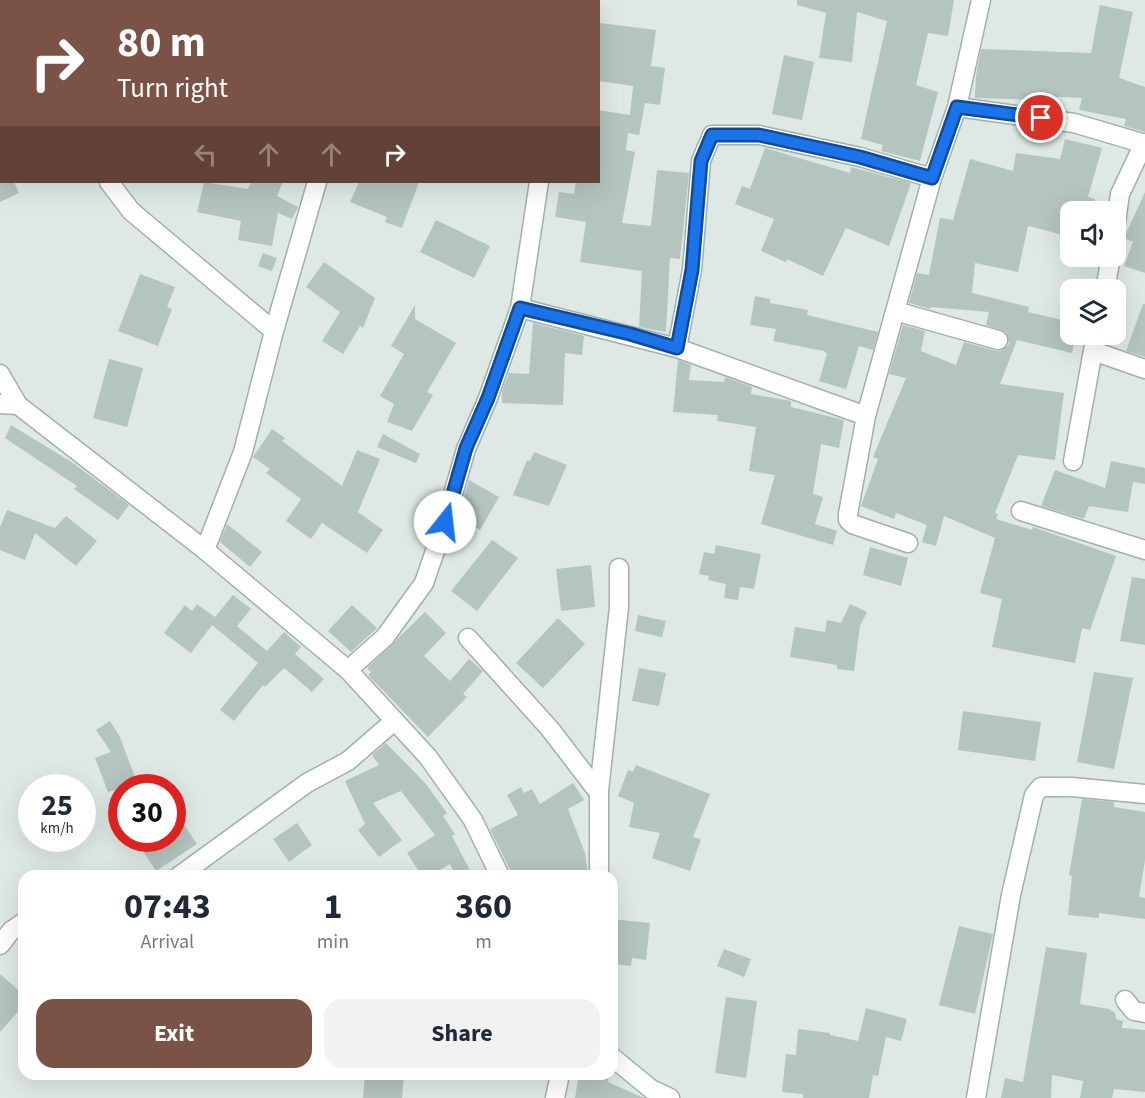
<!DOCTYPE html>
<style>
:root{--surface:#fff;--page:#f2f2f3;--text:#1f2937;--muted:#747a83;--accent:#7b5346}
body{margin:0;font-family:"Source Sans 3",sans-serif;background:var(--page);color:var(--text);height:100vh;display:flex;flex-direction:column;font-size:22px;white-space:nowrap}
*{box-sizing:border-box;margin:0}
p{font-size:20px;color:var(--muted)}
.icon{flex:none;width:33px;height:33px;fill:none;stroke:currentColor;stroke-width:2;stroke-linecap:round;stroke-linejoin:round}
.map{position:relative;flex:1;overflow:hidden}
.details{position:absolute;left:18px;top:870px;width:600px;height:210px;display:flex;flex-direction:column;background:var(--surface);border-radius:18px;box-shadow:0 6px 24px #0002}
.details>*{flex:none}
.guide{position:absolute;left:0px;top:0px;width:600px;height:183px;box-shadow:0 6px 24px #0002;background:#7b5346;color:#fff;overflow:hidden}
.controls{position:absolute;left:1060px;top:201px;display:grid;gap:12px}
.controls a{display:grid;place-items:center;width:66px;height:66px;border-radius:12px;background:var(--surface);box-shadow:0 6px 24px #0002;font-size:30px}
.speed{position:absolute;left:18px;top:774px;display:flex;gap:12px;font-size:30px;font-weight:700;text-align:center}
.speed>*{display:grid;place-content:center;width:78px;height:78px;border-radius:50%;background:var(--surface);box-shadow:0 6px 24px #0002;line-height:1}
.speed small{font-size:15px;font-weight:400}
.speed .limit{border:9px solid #d22;background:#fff;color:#111}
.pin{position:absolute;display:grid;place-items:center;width:51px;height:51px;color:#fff;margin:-26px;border:3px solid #fff;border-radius:50%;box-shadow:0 2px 6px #0007}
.me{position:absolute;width:66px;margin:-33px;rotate:16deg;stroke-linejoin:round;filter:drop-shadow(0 0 4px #0008)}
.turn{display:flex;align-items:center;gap:21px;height:126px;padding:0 18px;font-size:27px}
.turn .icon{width:78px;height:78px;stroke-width:2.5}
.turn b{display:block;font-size:42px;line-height:51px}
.lanes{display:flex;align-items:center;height:57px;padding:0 18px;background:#0003;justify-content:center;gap:30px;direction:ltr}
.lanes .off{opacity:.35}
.eta{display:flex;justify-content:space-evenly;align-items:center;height:102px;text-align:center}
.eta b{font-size:36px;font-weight:700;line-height:42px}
.cta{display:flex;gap:12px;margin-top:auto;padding:12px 18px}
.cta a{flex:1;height:69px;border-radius:18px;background:var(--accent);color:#fff;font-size:24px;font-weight:700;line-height:69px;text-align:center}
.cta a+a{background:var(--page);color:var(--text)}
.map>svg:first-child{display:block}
</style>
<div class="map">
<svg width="1145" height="1098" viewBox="0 0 1145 1098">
<rect width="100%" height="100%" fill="#dee9e5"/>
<path fill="#b4c4be" d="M797,0H954L948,36L928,33L916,85L938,92L920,161L881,151L883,145L861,139L887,21L857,12L852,62L819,58L826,13L797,5Z
M1100,5L1133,12L1119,78L1145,87V132L1124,126L1126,119L1079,110L1082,98L1042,96V100L975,98L976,76L981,49L1091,53Z
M600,23L656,30L651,66L665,68L660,105L645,103L639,135L628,133L626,150L635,152L622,223L651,226L657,170L689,173L680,259L670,258L666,332L639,327L642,271L580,262L586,222L555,217L559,192L574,194L576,182H598V110L630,115L633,86L598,81Z
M784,55L814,62L802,120L772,114Z
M1065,139L1102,148L1088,197L1095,199L1092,212H1071V237L1028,226L1018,272L975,263L972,293L1029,307L1028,312L1071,322V334H1076L1072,353L1017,340L1000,384L1064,393L1055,460L1018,455L995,513L998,514L996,519L1032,530L1033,527L1116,556L1090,630L1082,628L1075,663L992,647L1002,599L980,593L995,538L944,516L936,546L922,542L927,525L896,513L894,519L861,506L878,459L873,457L906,378L889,374L903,325L925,331L921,351L956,365L964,342L996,351H1001L1009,344L1006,332L986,325L989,312L931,307L930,309L909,303L917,273L929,275L940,218L953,220L970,159L1013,171L1016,153L1060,159Z
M765,148L850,173L851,167L911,183L889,246L846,228L823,276L787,259L786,262L761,251L774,219L735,204L742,186L750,189Z
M0,182H14L19,193L0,202Z
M204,182L248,189L251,182H283L277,196L298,207L292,219L278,213L272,246L238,240L241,221L197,212Z
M359,182H419L402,228L385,222L387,217L350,202Z
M1145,192V273L1124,266L1133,242L1124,238Z
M436,220L490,246L474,278L420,252Z
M263,253L277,258L272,271L258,266Z
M324,262L375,298L363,328L360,326L343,354L322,341L340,312L306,287Z
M140,274L175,287L167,307L172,309L158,346L118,331Z
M755,296L770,299V303L808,310L807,315L878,332L873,350L859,346L846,389L819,381L827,354L824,351L773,341L776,329L750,325Z
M1143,304H1145V357L1126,351Z
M415,305V319L456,343L427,392L433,395L412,431L387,422L394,404L380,396L404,354L391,346Z
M533,323L584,336L582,355L565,353L563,405L502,403V391L509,373L529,374Z
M109,359L143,368L127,427L93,418Z
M678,360L691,365L689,380L724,382L725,377L752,387L751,394L791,401V407L844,420L839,448L821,444L813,494L823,497L815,524L837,531L833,545L761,524L775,475L749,471L756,427L717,421L718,415L673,412Z
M11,425L73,463L129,505L118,520L74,489L77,486L5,438Z
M272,429L285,438L282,441L342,486L357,450L380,459L358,512L383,530L367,553L322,523L311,539L286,521L301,499L266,473L270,469L253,457Z
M383,434L420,454L416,463L377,447Z
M534,452L567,465L549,506L513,495L527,460L530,461Z
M1111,461L1145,468V484L1133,482L1128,512L1089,506L1084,519L1041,506L1055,470L1105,488Z
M469,480L499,497L480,530L458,517Z
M7,510L55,528L66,516L97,541L76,566L35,533L25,560L0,550V527Z
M227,524L262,552L250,567L220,542Z
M492,540L518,558L477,611L451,591Z
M716,545L761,554L754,589L740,587L738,600L724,598L726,584L708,580L709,576L699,574L704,552L714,554Z
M870,547L908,558L901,586L863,575Z
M591,565L595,607L561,611L556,569Z
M1132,577L1145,579V645L1120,641Z
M233,595L251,609L237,626L267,651L284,632L301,647L295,654L324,679L312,692L284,668L265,687L263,685L234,721L220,710L258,663L212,625L191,653L164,633L185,605L192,611L197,604L215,617Z
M850,604L867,612L860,626L854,671L837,669V665L790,657L795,627L825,632L827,620L841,623Z
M352,605L377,628L351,652L328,631Z
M425,612L446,633L424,656L450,681L469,659L483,671L463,694L467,697L428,737L368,675L371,672L367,668Z
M638,615L666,621L662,637L635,631Z
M558,618L585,644L543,688L516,663Z
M639,668L666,673L659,706L632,701Z
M1094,672L1133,678L1114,769L1077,762Z
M963,711L1041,722L1035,761L958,750Z
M110,721L120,737L139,788H122L108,792L95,758L111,752L96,730Z
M386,743L426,784L447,813L443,816L455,834L452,836L473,876H456L450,864L430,876H422L407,853L435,835L401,791L373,803L402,840L379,857L358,830L365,824L345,781L379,765L372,755Z
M636,765L710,794L693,837L701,839L690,871L652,858L660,833L629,827L634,803L618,796L628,770L633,772Z
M573,783L584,800L568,809L585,853L588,876H513L490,829L518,815L507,795L521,787L524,793L532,789L540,804Z
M1082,799L1114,802V807L1145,812V860L1139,897L1145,898V919L1099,913V918L1068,915L1072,876L1069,875Z
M172,807L197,844L156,871L139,845L149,838H172Z
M297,823L312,845L289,862L273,839Z
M612,919L650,923L646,960L632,958L631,966L612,964Z
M959,926L993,934L975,1014L939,1005Z
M1046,947L1087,953L1080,1004L1109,1009L1115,1013L1116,1019L1123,1021L1122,1028L1145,1030V1092L1114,1089L1112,1098H1080L1083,1081L1052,1075L1051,1098H1001L1005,1078L1023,1082Z
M724,949L751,959L744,977L717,966Z
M0,974L24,995V1005L0,1032Z
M726,997L757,1001L746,1078L715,1073Z
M866,1008L907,1019L901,1041L886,1037L878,1076L873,1075L869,1098H803V1094L782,1092L786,1054L796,1055L798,1029L830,1033V1035L858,1041Z
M365,1074H404L402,1098H363Z
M579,1074H609L608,1082L644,1098H575Z"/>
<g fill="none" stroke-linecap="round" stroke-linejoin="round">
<defs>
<path id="minor" d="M166,0L168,2
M369,2V0
M576,2V0
M957,107L1074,123L1145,144
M109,182L131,211L274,331
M1116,222L1120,194L1144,143
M1105,290L1111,256
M520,308L677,348L866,416
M895,311L998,340
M677,348L692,270L701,161L712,135H759L860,157L932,178
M1093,351L1145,369
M0,404L18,405
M1073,461L1096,334
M1021,511L1145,550
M908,543L852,524L848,520V514L866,416L932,178L957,107L981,0
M205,550L243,452L274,331L317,182
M468,638L550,729L599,793
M348,670L385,637L424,583L445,522L466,449L488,398L520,308L539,182
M179,876L307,783L348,761L393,722
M599,876V791L619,607V568
M0,945L11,931L24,922
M1125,1000L1134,1011L1145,1013
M612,1057L651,1089L670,1098
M976,1098L1011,895L1034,795L1041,787H1072L1145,794"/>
<path id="tertiary" d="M0,374L18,405L205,550L348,670L428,757L473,820L500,876
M555,1098L560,1074"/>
</defs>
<use href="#minor" stroke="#a1b0ac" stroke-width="21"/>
<use href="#tertiary" stroke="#a1b0ac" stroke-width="21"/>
<use href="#minor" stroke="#fff" stroke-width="18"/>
<use href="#tertiary" stroke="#fff" stroke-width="18"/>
</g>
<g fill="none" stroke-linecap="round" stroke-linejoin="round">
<defs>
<path id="route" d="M445,522L466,448L488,398L520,308L630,334L677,348L692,270L701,161L712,135H759L860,157L932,178L957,107L1041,118"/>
</defs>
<use href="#route" stroke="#114b97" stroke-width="15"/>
<use href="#route" stroke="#1a73e8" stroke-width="10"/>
</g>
</svg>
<div class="controls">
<a><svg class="icon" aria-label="sound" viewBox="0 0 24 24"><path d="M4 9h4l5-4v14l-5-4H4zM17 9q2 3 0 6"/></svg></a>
<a><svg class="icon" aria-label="layers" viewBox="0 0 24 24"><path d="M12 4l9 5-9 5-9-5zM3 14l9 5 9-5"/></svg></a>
</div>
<div class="speed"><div>25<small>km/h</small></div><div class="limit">30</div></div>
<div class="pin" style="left:1041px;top:118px;background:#d93025"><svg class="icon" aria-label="arrive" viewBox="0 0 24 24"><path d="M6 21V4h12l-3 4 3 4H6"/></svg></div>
<svg class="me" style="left:445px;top:522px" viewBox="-20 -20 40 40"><circle r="19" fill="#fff"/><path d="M0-13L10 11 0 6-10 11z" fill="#1a73e8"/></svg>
<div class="guide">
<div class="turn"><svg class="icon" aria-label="right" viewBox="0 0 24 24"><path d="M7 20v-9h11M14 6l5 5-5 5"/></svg><div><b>80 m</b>Turn right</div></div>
<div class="lanes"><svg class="icon off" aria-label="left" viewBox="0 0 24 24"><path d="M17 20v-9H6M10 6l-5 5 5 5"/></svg><svg class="icon off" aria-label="ahead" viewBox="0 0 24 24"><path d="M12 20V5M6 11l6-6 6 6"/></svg><svg class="icon off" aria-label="ahead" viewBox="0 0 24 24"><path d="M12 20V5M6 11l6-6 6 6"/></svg><svg class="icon" aria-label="right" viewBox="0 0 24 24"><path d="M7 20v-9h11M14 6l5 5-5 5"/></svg></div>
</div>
<section class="details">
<div class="eta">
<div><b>07:43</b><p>Arrival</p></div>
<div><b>1</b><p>min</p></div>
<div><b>360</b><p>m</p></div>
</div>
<div class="cta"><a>Exit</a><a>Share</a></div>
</section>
</div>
